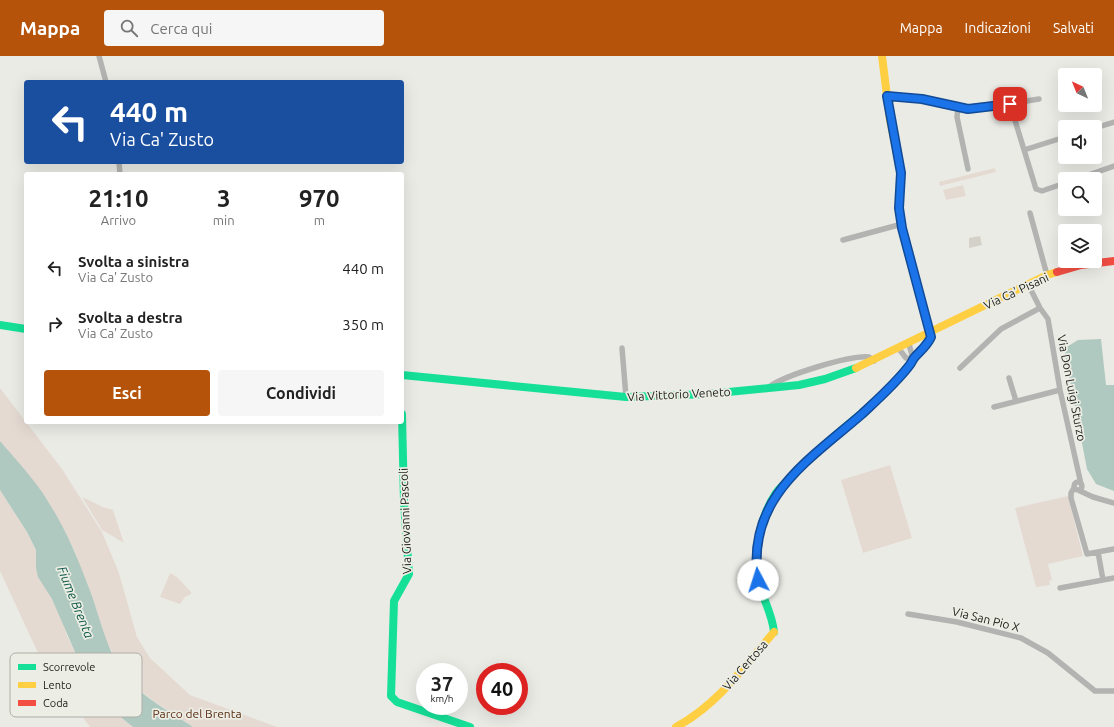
<!DOCTYPE html>
<html lang="it">
<style>
:root{--surface:#fff;--page:#f6f6f6;--text:#222;--muted:#767676;--accent:#b45309}
body{margin:0;font-family:Ubuntu,sans-serif;background:var(--page);color:var(--text);height:100vh;display:flex;flex-direction:column;font-size:15px;white-space:nowrap}
*{box-sizing:border-box;margin:0}
p{font-size:13px;color:var(--muted)}
.icon{flex:none;width:22px;height:22px;fill:none;stroke:currentColor;stroke-width:2;stroke-linecap:round;stroke-linejoin:round}
.map{position:relative;flex:1;overflow:hidden}
.details{position:absolute;left:24px;top:116px;width:380px;height:252px;display:flex;flex-direction:column;background:var(--surface);border-radius:4px;box-shadow:0 4px 16px #0002}
.details>*{flex:none}
.guide{position:absolute;left:24px;top:24px;width:380px;height:84px;border-radius:4px;box-shadow:0 4px 16px #0002;background:#1a4fa0;color:#fff;overflow:hidden}
.needle{width:26px;rotate:317deg}
.controls{position:absolute;left:1058px;top:12px;display:grid;gap:8px}
.controls a{display:grid;place-items:center;width:44px;height:44px;border-radius:4px;background:var(--surface);box-shadow:0 4px 16px #0002;font-size:20px}
.speed{position:absolute;left:416px;top:607px;display:flex;gap:8px;font-size:20px;font-weight:700;text-align:center}
.speed>*{display:grid;place-content:center;width:52px;height:52px;border-radius:50%;background:var(--surface);box-shadow:0 4px 16px #0002;line-height:1}
.speed small{font-size:10px;font-weight:400}
.speed .limit{border:6px solid #d22;background:#fff;color:#111}
.pin{position:absolute;display:grid;place-items:center;width:34px;height:34px;color:#fff;margin:-17px;border-radius:8px;box-shadow:0 2px 6px #0006}
.me{position:absolute;width:44px;margin:-22px;rotate:355deg;stroke-linejoin:round;filter:drop-shadow(0 0 3px #0008)}
.turn{display:flex;align-items:center;gap:14px;height:84px;padding:0 20px;font-size:18px}
.turn .icon{width:52px;height:52px;stroke-width:2.5}
.turn b{display:block;font-size:28px;line-height:34px}
.eta{display:flex;justify-content:space-evenly;align-items:center;height:68px;text-align:center}
.eta b{font-size:24px;font-weight:700;line-height:28px}
.cta{display:flex;gap:8px;margin-top:auto;padding:8px 20px}
.cta a{flex:1;height:46px;border-radius:4px;background:var(--accent);color:#fff;font-size:16px;font-weight:700;line-height:46px;text-align:center}
.cta a+a{background:var(--page);color:var(--text)}
ul{padding:0;list-style:none}
li{display:flex;align-items:center;gap:12px;height:56px;padding:0 20px}
li div{flex:1}
li b{display:block;font-size:15px}
li em{font-style:normal}
header{display:flex;align-items:center;gap:24px;box-sizing:border-box;height:56px;padding:0 20px;background:var(--accent);color:#fff}
header strong{font-size:19px}
nav{display:flex;gap:22px;margin-inline-start:auto;font-size:14px}
.search{width:280px;height:36px;background:var(--page);display:flex;align-items:center;gap:10px;box-sizing:border-box;padding:0 14px;border-radius:4px;color:var(--muted);font-size:15px}
.map>svg:first-child{display:block}
</style>
<header>
<strong>Mappa</strong>
<div class="search"><svg class="icon" aria-label="search" viewBox="0 0 24 24"><circle cx="10" cy="10" r="6"/><path d="M15 15l6 6"/></svg>Cerca qui</div>
<nav><a>Mappa</a><a>Indicazioni</a><a>Salvati</a></nav>
</header>
<div class="map">
<svg width="1114" height="671" viewBox="0 0 1114 671">
<rect width="100%" height="100%" fill="#ebebe6"/>
<path fill="#e5dad2" d="M995,112L996,116L940,130L939,126Z
M963,129L966,140L946,144L943,134Z
M0,332L62,413L102,476L119,517L137,581L150,602L190,639L277,671H193L152,644L137,632L122,615L106,584L75,496L59,465L49,447L0,385Z
M890,409L912,482L863,497L841,424Z
M0,434L27,476L36,494V512L60,558L67,580L86,618L98,636L123,663L133,671H90L55,625L38,597L0,515Z
M1068,440L1083,500L1048,508L1052,524L1049,525L1050,529L1036,531L1015,452Z
M82,441L103,451L113,454L124,487L102,474Z
M170,517L177,521L191,536V538L185,541L180,548L160,541Z"/>
<path fill="#afc9c0" d="M1101,283L1106,329H1114V435L1096,428L1087,413L1065,299V292L1078,284Z
M0,385C17,405 36,425 49,447C65,472 77,500 87,527C99,556 104,588 122,615C139,640 168,654 193,671H133L123,663L98,636L78,603L52,543L38,521L36,512V494L27,476L0,434Z"/>
<path fill="#d4d1c9" d="M980,180L982,189L969,192V182Z"/>
<g fill="none" stroke-linecap="round" stroke-linejoin="round">
<path stroke="#b3b4b2" stroke-width="5.5" d="M99,0L106,26
M887,40L922,43L975,53L1039,43
M1010,48L1036,133L1042,135L1065,127
M958,51L957,61L968,113
M1095,72L1114,66
M1024,94L1065,81
M119,106L120,118
M1077,123L1114,110
M1030,157L1047,219
M843,184L902,168
M1028,228L1040,252L1048,263L1060,334L1081,428
M622,292L626,341
M899,293L906,302L913,303L909,288
M960,312L1001,273L1040,252
M1009,322L1016,345
M769,331C785,319 850,299 869,301L874,305
M994,351L1060,334
M1074 430a4 4 0 1 1 8 0a4 4 0 1 1-8 0Z
M1074,432L1071,437V442L1087,498L1114,493
M1078,434L1093,441L1114,447
M1098,496L1103,524
M1060,532L1114,522
M908,558L957,566L1021,582L1048,597L1095,635H1114"/>
<path stroke="#16e098" stroke-width="8" d="M0,269L26,273
M402,319L626,341L708,338L799,329L825,323L856,312
M402,358L404,446L409,518L394,545L391,640L397,646L470,671
M774,576C772,553 756,533 756,509C756,485 762,458 776,437C781,430 789,424 795,417C821,389 852,367 880,341C899,323 915,302 931,281L904,181"/>
<path stroke="#ffcf43" stroke-width="8" d="M882,0L890,64L901,117L899,152L904,181
M856,312L1047,219L1057,216
M676,671C717,649 744,611 774,576"/>
<path stroke="#f24e42" stroke-width="8" d="M1057,216L1081,209L1114,205"/>
</g>
<g fill="none" stroke-linecap="round" stroke-linejoin="round">
<defs>
<path id="route" d="M758,524C746,442 808,405 862,358C878,343 896,327 909,310C911,308 912,305 914,302C920,295 927,290 931,281L902,172L899,152L901,117L887,40L922,43L968,53L1010,48"/>
</defs>
<use href="#route" stroke="#114b97" stroke-width="10"/>
<use href="#route" stroke="#1a73e8" stroke-width="7"/>
</g>
<g text-anchor="middle" dominant-baseline="central" stroke-width="3.5" stroke-linejoin="round" paint-order="stroke">
<g font-size="12" fill="#1c1c19" stroke="#ecede4">
<text transform="translate(1016 235) rotate(-25)">Via Ca' Pisani</text>
<text transform="translate(1072 332) rotate(79)">Via Don Luigi Sturzo</text>
<text transform="translate(679 338) rotate(-3)">Via Vittorio Veneto</text>
<text transform="translate(405 465) rotate(-92)">Via Giovanni Pascoli</text>
<text transform="translate(986 563) rotate(14)">Via San Pio X</text>
<text transform="translate(745 609) rotate(-49)">Via Certosa</text>
</g>
<g font-size="12" fill="#5a2e14" stroke="#ecede4">
<text x="197" y="657">Parco del Brenta</text>
</g>
<g font-size="13" font-style="italic" fill="#0c5848" stroke="#ecede4">
<text transform="translate(76 546) rotate(68)">Fiume Brenta</text>
</g>
</g>
<rect x="10" y="597" width="132" height="64" rx="6" fill="#ecede4" stroke="#aeaea7" stroke-width="1"/>
<rect x="18" y="608" width="18" height="6" fill="#16e098"/>
<rect x="18" y="626" width="18" height="6" fill="#ffcf43"/>
<rect x="18" y="644" width="18" height="6" fill="#f24e42"/>
<g font-size="11" fill="#1c1c19">
<text x="43" y="615">Scorrevole</text>
<text x="43" y="633">Lento</text>
<text x="43" y="651">Coda</text>
</g>
</svg>
<div class="controls">
<a><svg class="needle" viewBox="-14 -14 28 28"><path d="M0-13l5 13h-10z" fill="#e53935"/><path d="M0 13l5-13h-10z" fill="#767676"/></svg></a>
<a><svg class="icon" aria-label="sound" viewBox="0 0 24 24"><path d="M4 9h4l5-4v14l-5-4H4zM17 9q2 3 0 6"/></svg></a>
<a><svg class="icon" aria-label="search" viewBox="0 0 24 24"><circle cx="10" cy="10" r="6"/><path d="M15 15l6 6"/></svg></a>
<a><svg class="icon" aria-label="layers" viewBox="0 0 24 24"><path d="M12 4l9 5-9 5-9-5zM3 14l9 5 9-5"/></svg></a>
</div>
<div class="speed"><div>37<small>km/h</small></div><div class="limit">40</div></div>
<div class="pin" style="left:1010px;top:48px;background:#d93025"><svg class="icon" aria-label="arrive" viewBox="0 0 24 24"><path d="M6 21V4h12l-3 4 3 4H6"/></svg></div>
<svg class="me" style="left:758px;top:524px" viewBox="-20 -20 40 40"><circle r="19" fill="#fff"/><path d="M0-13L10 11 0 6-10 11z" fill="#1a73e8"/></svg>
<div class="guide">
<div class="turn"><svg class="icon" aria-label="left" viewBox="0 0 24 24"><path d="M17 20v-9H6M10 6l-5 5 5 5"/></svg><div><b>440 m</b>Via Ca' Zusto</div></div>
</div>
<section class="details">
<div class="eta">
<div><b>21:10</b><p>Arrivo</p></div>
<div><b>3</b><p>min</p></div>
<div><b>970</b><p>m</p></div>
</div>
<ul>
<li><svg class="icon" aria-label="left" viewBox="0 0 24 24"><path d="M17 20v-9H6M10 6l-5 5 5 5"/></svg><div><b>Svolta a sinistra</b><p>Via Ca' Zusto</p></div><em>440 m</em></li>
<li><svg class="icon" aria-label="right" viewBox="0 0 24 24"><path d="M7 20v-9h11M14 6l5 5-5 5"/></svg><div><b>Svolta a destra</b><p>Via Ca' Zusto</p></div><em>350 m</em></li>
</ul>
<div class="cta"><a>Esci</a><a>Condividi</a></div>
</section>
</div>
